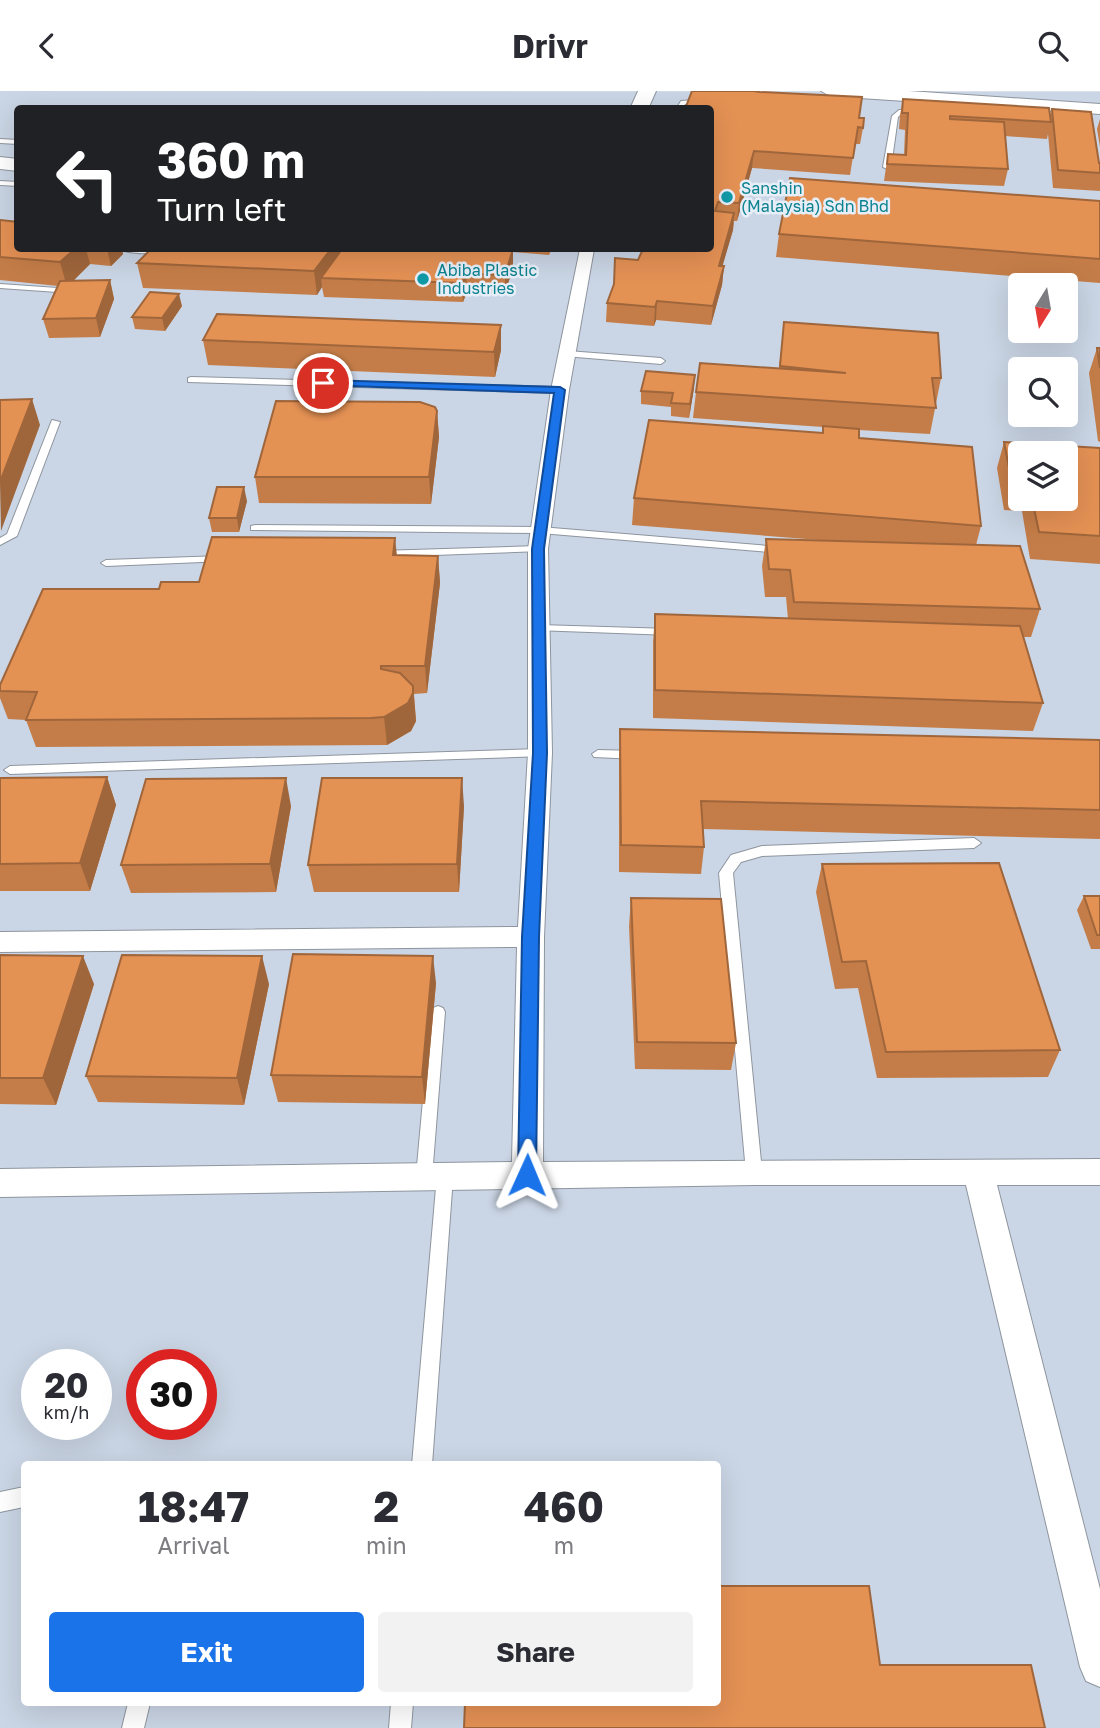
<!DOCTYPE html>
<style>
:root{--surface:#fff;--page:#f2f2f3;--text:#2b2b33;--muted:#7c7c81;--accent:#1a73e8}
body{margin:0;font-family:"Golos Text",sans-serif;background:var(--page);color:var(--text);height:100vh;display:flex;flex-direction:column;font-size:26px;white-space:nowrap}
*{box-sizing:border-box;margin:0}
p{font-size:23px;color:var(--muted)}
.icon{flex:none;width:38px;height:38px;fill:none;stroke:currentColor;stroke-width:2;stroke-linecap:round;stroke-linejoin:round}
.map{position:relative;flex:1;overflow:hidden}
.sheet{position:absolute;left:21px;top:1370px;width:700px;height:245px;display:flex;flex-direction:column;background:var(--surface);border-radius:7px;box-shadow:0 7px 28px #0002}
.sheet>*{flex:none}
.guide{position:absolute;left:14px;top:14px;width:700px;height:147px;border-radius:7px;box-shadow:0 7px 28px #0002;background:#202124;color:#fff;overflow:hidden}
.needle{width:46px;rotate:191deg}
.controls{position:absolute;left:1008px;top:182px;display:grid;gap:14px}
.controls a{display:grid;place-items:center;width:70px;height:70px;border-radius:7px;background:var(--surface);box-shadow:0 7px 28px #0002;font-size:35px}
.speed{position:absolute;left:21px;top:1258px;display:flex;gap:14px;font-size:35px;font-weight:700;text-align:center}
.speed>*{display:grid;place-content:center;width:91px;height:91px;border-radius:50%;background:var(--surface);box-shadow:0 7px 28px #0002;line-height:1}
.speed small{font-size:18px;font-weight:400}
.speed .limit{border:10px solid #d22;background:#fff;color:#111}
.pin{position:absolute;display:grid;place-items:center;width:60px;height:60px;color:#fff;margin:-30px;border:4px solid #fff;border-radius:50%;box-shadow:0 2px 7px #0007}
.me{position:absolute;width:77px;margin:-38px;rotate:1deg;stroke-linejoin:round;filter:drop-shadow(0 0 5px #0008)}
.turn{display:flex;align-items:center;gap:24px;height:147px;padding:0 28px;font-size:32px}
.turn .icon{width:91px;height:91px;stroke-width:2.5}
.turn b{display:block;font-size:49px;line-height:60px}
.eta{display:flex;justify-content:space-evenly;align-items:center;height:119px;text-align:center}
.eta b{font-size:42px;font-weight:700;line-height:49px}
.cta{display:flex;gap:14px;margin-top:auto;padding:14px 28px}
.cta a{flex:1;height:80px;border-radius:7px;background:var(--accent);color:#fff;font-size:28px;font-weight:700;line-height:80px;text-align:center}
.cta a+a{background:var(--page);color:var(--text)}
header{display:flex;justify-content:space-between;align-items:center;height:91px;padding:0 28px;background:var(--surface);font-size:32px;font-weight:700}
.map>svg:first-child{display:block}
</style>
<header><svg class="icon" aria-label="back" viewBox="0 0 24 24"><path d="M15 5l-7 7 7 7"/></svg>Drivr<svg class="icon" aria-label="search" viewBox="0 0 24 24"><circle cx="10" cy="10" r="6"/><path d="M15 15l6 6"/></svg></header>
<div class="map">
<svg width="1100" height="1637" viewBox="0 0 1100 1637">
<rect width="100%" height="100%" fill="#dae1eb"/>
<path fill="#cad5e5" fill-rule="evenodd" d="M0,0L1100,1V1637H0ZM18,18H710V158H18ZM1020,194H1066V240H1020ZM1020,278H1066V324H1020ZM1020,362H1066V408H1020ZM37,1274H96V1334H37ZM142,1274H201V1334H142ZM24,1374H718V1612H24Z"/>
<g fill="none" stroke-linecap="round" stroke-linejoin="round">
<defs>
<path id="lane" d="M706,8L708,11L685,13L683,18H676L681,10Z
M899,19L917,18L920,20L901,23L898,26L891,76L887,78L883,76L892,25Z
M0,48L18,49V53L0,52Z
M0,90L18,91V95L0,94Z
M120,158H149L155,160C147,164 128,162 120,158Z
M0,193L72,198L76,200L72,202L0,197Z
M567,260L661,267L665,270L661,273L564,265L563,263Z
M191,286L560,296L565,299L560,302L188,291V287Z
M52,329L60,331L17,445L0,454V447L7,443Z
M255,434L540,436L781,456L786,459L781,462L540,442L251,439V435Z
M538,455L542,456V460L379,466L374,463L379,460Z
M222,465L227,468L226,470L106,475L101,472L106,469Z
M539,534L671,538L677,541L671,544L535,539V535Z
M540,658L544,659L546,662L544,665L10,683L4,679L10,675Z
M598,659L638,660L644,664L638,668L594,666L592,663Z
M974,747L981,752L974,757L762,765L741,771L733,782L762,1081L760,1086L754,1088L748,1086L746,1081L719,782L731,764L762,755Z
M438,915L443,917L445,921L432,1086L430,1091L424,1093L418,1091L416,1086L431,921L433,917Z
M445,1078L451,1080L453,1085L432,1374H412L437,1085L439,1080Z
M24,1396V1416L0,1421V1401Z
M128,1612H150L144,1637H122Z
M391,1612H413L411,1637H389Z"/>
<path id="street" d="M580,158H594L569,299L548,458L552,662L544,846L543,1071L1100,1068V1094H997L1100,1498V1596L1086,1590L1080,1576L966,1094H754L0,1106V1078L512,1071L517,856L0,861V841L518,836L528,662V458L551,299Z"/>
<path id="secondary" d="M638,0H656L648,18H630Z
M821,0H909L1100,13V23L830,5Z
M0,66L18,68V80L0,78Z"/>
</defs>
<use href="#lane" stroke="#8e959e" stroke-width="2"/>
<use href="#street" stroke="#8e959e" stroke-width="2"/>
<use href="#secondary" stroke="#8e959e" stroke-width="2"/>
<use href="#lane" fill="#fff" fill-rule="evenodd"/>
<use href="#street" fill="#fff" fill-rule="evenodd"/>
<use href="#secondary" fill="#fff" fill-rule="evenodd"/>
</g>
<path fill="#c47d48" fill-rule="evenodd" d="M903,8L1050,25L1052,18L1100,72V100L1053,97L1048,43L1047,48L1005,45L1008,78L1004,95L884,90L888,63L904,64L905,39L899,38L900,24Z
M710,18L859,27L863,37L860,53H855L850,84L752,77L737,130H734L733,139L722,175H724L722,194L711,234L656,229L654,235L606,231L607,212L638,169Z
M1100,28V56L1097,38Z
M1100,110V192L776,166L779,143Z
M0,129L86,158L87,160L86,158H122L123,163L111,175L90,173L73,190L110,189L114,208L100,246L49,247L43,228L58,195L0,189Z
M151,158H552L549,164L513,161V176L505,203L467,201L463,211L324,206L322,196L317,204L143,197L137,172Z
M182,215L165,240L135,238L132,226Z
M784,231L941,287L930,343L859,339V347L981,435L976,454L1040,518L1031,546H1023L1043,612L1033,640L653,627V551L655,523L788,528L786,506H765L762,475L766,448L819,449L632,434L634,407L822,342L823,336L693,327L696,301L779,277Z
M203,249L501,259L495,286L208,274Z
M1097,257H1100V351L1098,350L1089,282Z
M694,297L689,327L671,325V316L641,313V300Z
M437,320L439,346L431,413L259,412L255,386Z
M1004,351L1100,357V473L1030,468L1022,420L1004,419L997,377ZM1020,362L1066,408H1020Z
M247,410L239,441H212L209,427Z
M397,464L438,465L440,492L427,602L414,603L416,630L411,640L387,654L36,656L26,629L8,628L0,607V594L159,498L199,491Z
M620,638L1100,649V748L703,738L704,756L701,783L619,781V666Z
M107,686L116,714L90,800H0V687Z
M291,715L276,801L131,802L121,774Z
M464,715L459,801H314L308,774Z
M822,773L1060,959L1048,986L877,987L858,897L835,898L816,801Z
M1084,805H1100V858H1091L1077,819Z
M631,807L736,952L731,979L635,978L629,835Z
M0,864L94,893L56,1014L0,1013Z
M436,892L425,1013L278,1011L271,984Z
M269,893L244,1014L98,1011L86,985Z"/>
<path fill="#a0663b" d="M754,60L752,77L737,130L739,112Z
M734,122L733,139L717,194L719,175Z
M75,158H86L90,173L67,196L60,171Z
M107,158H122L123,163L111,175Z
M329,158H347L321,187L322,196L317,204L314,180Z
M513,158V176L505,203V184Z
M724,175L722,194L711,234L713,215Z
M466,183L467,201L463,211L462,192Z
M110,189L114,208L100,246L96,227Z
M179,203L182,215L165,240L162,227Z
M657,210L656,229L654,235L655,216Z
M501,234V259L495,286L494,261Z
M695,284L694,297L689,327L690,313Z
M32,308L40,334L1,440L0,391Z
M437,320L439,346L431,413L429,386Z
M244,396L247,410L239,441L237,427Z
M395,447L398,474L393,464Z
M438,465L440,492L427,602L425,575Z
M413,595L416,630L411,640L387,654L384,626Z
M107,686L116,714L90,800L80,772Z
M286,687L291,715L276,801L270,773Z
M462,687L464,715L459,801L457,773Z
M83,865L94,893L56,1014L43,987Z
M262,865L269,893L244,1014L237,987Z
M433,865L436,892L425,1013L422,986Z"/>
<path fill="#e49154" stroke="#a0663b" stroke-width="2" d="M692,0H753L760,1L862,6L859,27H864L863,37L858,36L853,67L754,60L739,112L718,111L715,120L734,122L719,175H724L713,215L657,210L655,216L607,212L614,193L615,167L638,169L643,158H710V18H685Z
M903,8L1049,17L1051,31L950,25V28L1004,31L1008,78L887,73L888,63L906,64L908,22H902Z
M1052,18L1091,21L1099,72H1100V82L1058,79Z
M790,87L1100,110V168L779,143Z
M0,129L18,131V158H75L60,171L0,166Z
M151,158H331L314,180L137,172Z
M342,158H513L505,184L466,183L462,192L321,187Z
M110,189L96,227L43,228L60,190Z
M150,201L179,203L162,227L132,226Z
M217,223L501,234L494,261L203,249Z
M784,231L938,242L941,287H932L936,317L696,301L700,272L846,282L780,275Z
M1097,257H1100V277Z
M646,280L695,284L690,313L671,312L673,302L641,300Z
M32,308L0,391V309Z
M276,310L420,311L435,316L437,320L429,386H255Z
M649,329L823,342V335L859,338V347L972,356L981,435L634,407Z
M1004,351L1100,357V445L1039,441L1032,408H1066V362H1020V393L1012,392Z
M217,396H244L237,427H209Z
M212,446L395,447L393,464L438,465L425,575H381V578L400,582L413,595V602L408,612L384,626L371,627L26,629L37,601L0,600V594L43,498H159L161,491H199Z
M766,448L1020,455L1040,518L794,511L790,479L769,478Z
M655,523L1020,535L1043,612L655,599Z
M620,638L1100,649V719L701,710L704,756L621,754Z
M107,686L80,772L0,773V687Z
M286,687L270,773L121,774L146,688Z
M322,687H462L457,773L308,774Z
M999,772L1060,959L886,961L866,870L842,871L822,773Z
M1084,805H1100V844H1097Z
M631,807L721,808L736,952L637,951Z
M293,863L433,865L422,986L271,984Z
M0,864L83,865L43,987H0Z
M122,864L262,865L237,987L86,985Z
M718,1495H869L880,1574H1031L1045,1637H464L465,1612H718Z"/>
<path fill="#1a73e8" stroke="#114b97" stroke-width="2" d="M323,289L560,296L565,299L544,458L547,662L539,846L536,1084L534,1090L527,1092L520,1090L518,1084L522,846L533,662L532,458L554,302L319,294V290Z"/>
<g fill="#0f9aa8" stroke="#e7eef8" stroke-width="2.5">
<circle cx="727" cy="106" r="7"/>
<circle cx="423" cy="188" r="7"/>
</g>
<g text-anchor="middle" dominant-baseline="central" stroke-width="5" stroke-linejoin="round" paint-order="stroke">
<g font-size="16" fill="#0d838f" stroke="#e7eef8" text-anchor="start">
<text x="741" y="97">Sanshin<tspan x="741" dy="18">(Malaysia) Sdn Bhd</tspan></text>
<text x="437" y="179">Abiba Plastic<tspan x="437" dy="18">Industries</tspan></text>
</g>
</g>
</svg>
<div class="controls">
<a><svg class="needle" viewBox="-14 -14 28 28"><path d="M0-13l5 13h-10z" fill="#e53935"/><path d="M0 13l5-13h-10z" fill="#7c7c81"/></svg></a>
<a><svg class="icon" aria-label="search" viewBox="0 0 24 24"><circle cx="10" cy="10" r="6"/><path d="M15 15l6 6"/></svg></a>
<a><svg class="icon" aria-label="layers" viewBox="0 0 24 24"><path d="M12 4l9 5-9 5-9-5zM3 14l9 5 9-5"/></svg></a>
</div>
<div class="speed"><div>20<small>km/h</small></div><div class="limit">30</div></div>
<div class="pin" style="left:323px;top:292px;background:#d93025"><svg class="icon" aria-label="arrive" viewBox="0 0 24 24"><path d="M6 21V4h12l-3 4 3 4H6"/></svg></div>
<svg class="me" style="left:527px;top:1084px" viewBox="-20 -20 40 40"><path d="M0-17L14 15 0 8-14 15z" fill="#1a73e8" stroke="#fff" stroke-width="4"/></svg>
<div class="guide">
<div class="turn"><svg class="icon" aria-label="left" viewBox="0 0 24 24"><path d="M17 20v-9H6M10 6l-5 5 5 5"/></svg><div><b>360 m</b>Turn left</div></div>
</div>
<section class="sheet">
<div class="eta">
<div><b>18:47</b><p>Arrival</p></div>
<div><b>2</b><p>min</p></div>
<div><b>460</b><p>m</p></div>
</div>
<div class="cta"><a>Exit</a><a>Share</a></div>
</section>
</div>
